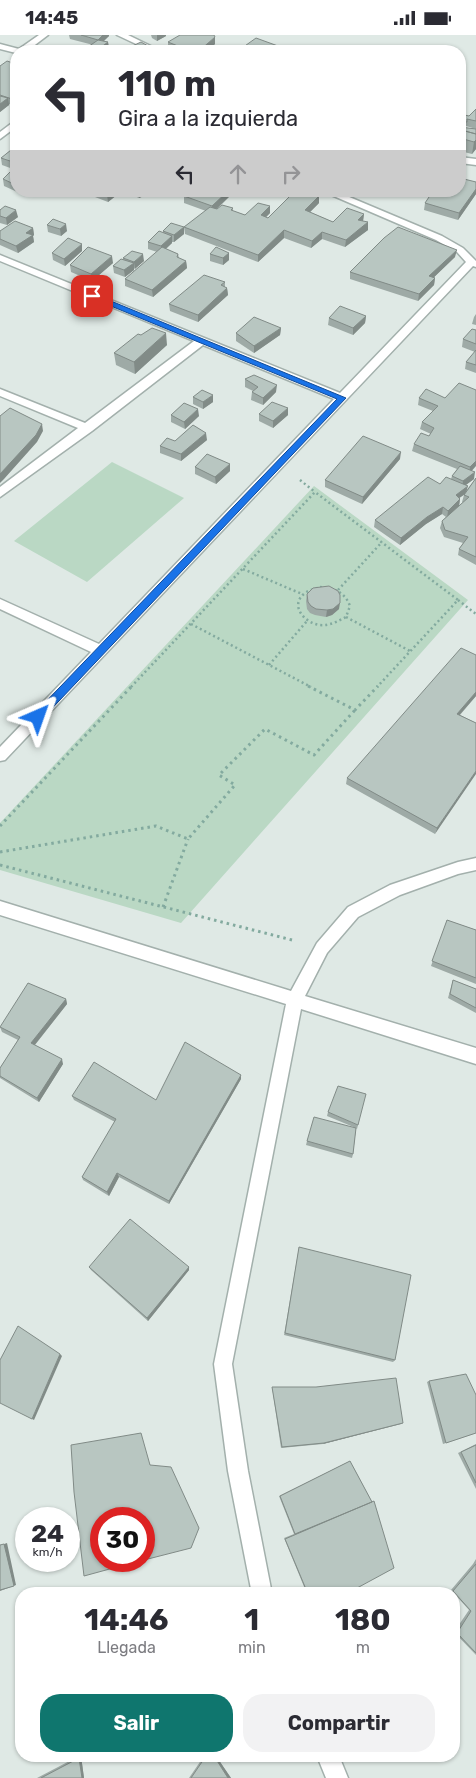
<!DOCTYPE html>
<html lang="es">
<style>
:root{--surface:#fff;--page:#f2f2f3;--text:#2b2b33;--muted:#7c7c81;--accent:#0f766e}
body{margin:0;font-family:Rubik,sans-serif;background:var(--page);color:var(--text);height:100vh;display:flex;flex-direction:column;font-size:19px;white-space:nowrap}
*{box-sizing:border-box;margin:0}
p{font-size:16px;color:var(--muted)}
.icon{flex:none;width:28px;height:28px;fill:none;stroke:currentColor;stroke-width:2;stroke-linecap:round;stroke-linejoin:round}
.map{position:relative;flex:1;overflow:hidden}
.sheet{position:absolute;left:15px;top:1552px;width:445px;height:175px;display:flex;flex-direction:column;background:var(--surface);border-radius:20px;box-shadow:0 1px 4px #0004}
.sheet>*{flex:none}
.banner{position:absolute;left:10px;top:10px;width:456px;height:152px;border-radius:20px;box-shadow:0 1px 4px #0004;background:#fff;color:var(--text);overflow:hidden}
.speed{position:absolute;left:15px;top:1472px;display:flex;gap:10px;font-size:25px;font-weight:700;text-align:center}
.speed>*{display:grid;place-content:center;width:65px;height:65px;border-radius:50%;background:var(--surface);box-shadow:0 1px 4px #0004;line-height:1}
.speed small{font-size:12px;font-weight:400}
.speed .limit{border:8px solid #d22;background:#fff;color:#111}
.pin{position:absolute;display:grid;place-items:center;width:42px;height:42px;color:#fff;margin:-21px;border-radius:10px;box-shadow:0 2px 8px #0006}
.me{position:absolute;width:55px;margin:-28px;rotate:43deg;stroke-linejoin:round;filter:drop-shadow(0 0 4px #0008)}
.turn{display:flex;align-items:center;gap:18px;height:105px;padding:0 25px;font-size:22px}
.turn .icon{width:65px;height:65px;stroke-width:2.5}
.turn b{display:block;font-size:35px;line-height:42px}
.lanes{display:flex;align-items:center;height:48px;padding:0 25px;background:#0003;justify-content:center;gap:25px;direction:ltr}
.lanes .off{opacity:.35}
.eta{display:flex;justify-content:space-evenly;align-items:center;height:85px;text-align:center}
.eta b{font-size:30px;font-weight:700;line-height:35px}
.action{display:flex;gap:10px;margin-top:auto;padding:10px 25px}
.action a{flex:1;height:58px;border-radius:20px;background:var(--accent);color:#fff;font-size:20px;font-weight:700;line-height:58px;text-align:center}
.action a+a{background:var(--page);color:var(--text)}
.status{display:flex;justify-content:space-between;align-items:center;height:35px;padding:0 25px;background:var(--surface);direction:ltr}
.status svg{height:14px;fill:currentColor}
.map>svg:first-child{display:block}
</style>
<div class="status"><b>14:45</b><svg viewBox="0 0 49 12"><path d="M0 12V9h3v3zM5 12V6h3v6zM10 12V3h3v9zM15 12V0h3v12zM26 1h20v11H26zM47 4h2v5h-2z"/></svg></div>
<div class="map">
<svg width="476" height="1743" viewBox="0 0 476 1743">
<rect width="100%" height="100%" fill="#dfe9e5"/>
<path fill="#bad8c4" d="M112,427L184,463L87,547L14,506Z
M314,451L468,565L181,888L0,835V788Z"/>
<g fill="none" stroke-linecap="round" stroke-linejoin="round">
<defs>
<path id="minor" d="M39,0H48L27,16H16V18L0,14V9L19,14Z
M117,0H128L161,16H151Z
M16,85V92L0,104V97Z
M460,122L476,124V130L460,128Z
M322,156H335L442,201L463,213L476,226V232L473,231L5,725L0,726V712L91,617L0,574V564L99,609L334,364L203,310L92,396L0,462V452L78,393L0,361V354L85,388L194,306L0,226V220L340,358L466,227L457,217L436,205Z
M476,823V835L458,839L400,860L358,882L327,918L305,961L476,1013V1029L301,974L232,1329L248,1436L272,1559H252L228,1436L214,1329L286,969L0,880V866L291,956L317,908L348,872L390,850L458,827Z
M317,1721H339L348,1743H326Z"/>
</defs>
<use href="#minor" stroke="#a3b0ac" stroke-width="3"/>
<path stroke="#83aa9f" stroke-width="2.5" stroke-dasharray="2 3" stroke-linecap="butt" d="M300,445L315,457
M243,534L302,559
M320,552C334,553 345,557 350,571L346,582C338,586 330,591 320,590C304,588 289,570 305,558C309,555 315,554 320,552Z
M338,555L382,507
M458,565L476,579
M346,582L410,616
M191,589L311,652
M269,630L307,586
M131,652L315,457L458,565L377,652"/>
<path stroke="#83aa9f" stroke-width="3" stroke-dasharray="2.5 4" stroke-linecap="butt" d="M308,651L355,675L378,651
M0,791L132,651
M0,817L156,791L188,804L235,750L219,740L265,694L314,720L355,675
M0,830L292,905
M163,872L188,804"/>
<use href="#minor" fill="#fff" fill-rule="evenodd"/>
</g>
<path fill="#9eaaa6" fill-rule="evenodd" d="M69,0H109V1L104,6L108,7L109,14L70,4Z
M151,0H166V1L157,6L152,3Z
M168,7L215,9L207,16H174L168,14Z
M16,29V69L13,71L9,69V70L0,77V31Z
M476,74V94L466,91V93L476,94V114L472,119L460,116V79L469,81Z
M16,111V156H29L24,160L4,151L3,144L13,134L2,130L1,123Z
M476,147V159L458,185L424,175L425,168Z
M95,156H122L108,167L95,162Z
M124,156H156L139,163Z
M189,156H234V157L217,174L233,173V176L245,180L270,171V178L266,182L268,183L319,161V168L310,177L333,187L364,179L363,186L368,195L345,212L322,204L311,213L284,203L258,227L185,199L184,192L206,176L184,168V161Z
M371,156H383L380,159Z
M0,175L18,182L7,190L0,188Z
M47,190L67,196L61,201L48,197Z
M184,192V199L174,207H172V208L166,214L178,219L179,223L186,226L187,233L153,262L125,251V244L157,217L148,214V207L163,198V196Z
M33,193L34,200L33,201L34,207L18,218L0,210V196Z
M82,216L65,231L53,225L52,218Z
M229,218V225L223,230L210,226V219Z
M455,222L434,242L435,243L434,250L418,266L350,244V237Z
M123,223L144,226L134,234V235L125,242L114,238L113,231L123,225Z
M113,228L92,246L71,237L70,230Z
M225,247V252L227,253L228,260L198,287L170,276L169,269Z
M476,279V290L472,289L474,282Z
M366,281L365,288L353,300L328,290L329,283Z
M281,293L280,300L254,318L236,306V298Z
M476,295V338L465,334L466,327L475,317L462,312L463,304Z
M141,300L167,310L135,339L116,330L114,318Z
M245,344L276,357L263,370L251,365L252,357L253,356L245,352Z
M193,362L213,367L203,374L193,369Z
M419,363H445L472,436L474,444L465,450L466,456L476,443V530L458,520L459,514L463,508L444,502L440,493L442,486L446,482L442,479L426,489L400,510L374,492L375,485L440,449L451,444L452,441L457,434L412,416L414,409L429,401L431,399L420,394L422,387L433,376L418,370ZM464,460L462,467H463L459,471L460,464L459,463Z
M259,379L288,380L273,393L259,386Z
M171,380L199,381L185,394L171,387Z
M207,405L181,426L160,418V411L175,406Z
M400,424L362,469L325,452V445Z
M195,432L230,436L216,449L195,439Z
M307,559L339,574L332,580L326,582L315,580L310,578L307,574L306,566Z
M476,620V661L460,680L476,688L435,799L346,749L347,743Z
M447,885L476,895V949L431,931Z
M453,945L476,954V978L448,963Z
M66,964L67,969L35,1010L63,1029L39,1067L0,1043V1033L18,1005L2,997L0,992Z
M241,1044L169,1169L119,1142L109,1161L83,1145L82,1142L115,1087L74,1065L72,1061L156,1065Z
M328,1077L358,1090L357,1094L356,1093L353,1119L352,1123L306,1110L307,1106L356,1093L327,1081Z
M299,1212L395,1325L393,1327L284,1300Z
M89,1232H189V1235L148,1286L91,1235Z
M429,1346L476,1398L443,1409L427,1347Z
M272,1352L403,1388L323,1409L281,1413Z
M476,1409V1454L458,1418Z
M350,1426L372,1467L374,1466L346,1559H307L284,1503L294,1499L279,1461Z
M476,1524V1620L454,1597L469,1575L451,1555L473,1529Z
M79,1721H81L84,1743H37Z
M204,1721H216L231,1743H189Z"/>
<path fill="#818b87" d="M103,0H109V1L98,11V5Z
M157,0H166V1L157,6Z
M215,2V9L207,16H199Z
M108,7L109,14L106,16H96Z
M278,11V16H271Z
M150,12V16H143Z
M16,61V69L13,71L12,64Z
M8,63L9,70L0,77V69Z
M476,105V114L472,119L474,107Z
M476,154V159L458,185L459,178Z
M23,156H29L24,160Z
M111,156H122L108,167L107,160Z
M139,156H156L139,163Z
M228,156H234V157L212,178V171Z
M319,161V168L304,183L305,175Z
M270,171V178L261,187V180Z
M16,175L18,182L7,190L6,183Z
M364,179L363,186L358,185Z
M368,187V195L345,212L346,205Z
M66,189L67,196L61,201L60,194Z
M184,192V199L174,207V200Z
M33,193L34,200L33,201L34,207L18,218L16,211L26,198Z
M284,195V203L258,227V220Z
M322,197V204L311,213L312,206Z
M172,201V208L161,218V211Z
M82,209V216L65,231L64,224Z
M457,215L455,222L428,248L429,241Z
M229,218V225L223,230V223Z
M143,219L144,226L135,234L134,227Z
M112,221L113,228L92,246L91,239Z
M186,226L187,233L153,262L152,255Z
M134,228V235L125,242L124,235Z
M435,243L434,250L418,266L419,259Z
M227,253L228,260L198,287V280Z
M366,281L365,288L353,300V293Z
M281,293L280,300L254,318V311Z
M166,298L167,310L135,339L134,327Z
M277,350L276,357L263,370V363Z
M213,360V367L203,374V367Z
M288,373V380L273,393V386Z
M198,374L199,381L185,394L184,387Z
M42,389L43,396L37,407L4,444L0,448V439Z
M206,398L207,405L181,426V419Z
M401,417L400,424L362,469L363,462Z
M476,426V431L469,439L470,432Z
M230,429V436L216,449L215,442Z
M475,437L474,444L462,453L463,446Z
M468,451L466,458L454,467L456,460Z
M460,464L459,471L447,483L448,476Z
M443,472L442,479L426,489L400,510L401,503L427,482Z
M340,568L339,574L332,580L326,582L327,575Z
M476,657V661L455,685L457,679Z
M476,736V739L435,799L437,793Z
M66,964L67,969L33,1012L31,1008Z
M62,1024L63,1029L39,1067L37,1063Z
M241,1040V1044L169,1169V1166Z
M117,1138L119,1142L109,1161L107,1157Z
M189,1232V1235L148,1286L147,1283Z
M60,1319L62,1321L34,1385L32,1384Z
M403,1388L401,1389L323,1409L324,1408Z
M7,1508L16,1550L0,1556L4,1509Z
M80,1721H81L84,1743H82L79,1723Z
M214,1721H216L231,1743H228Z"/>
<path fill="#b8c6c1" stroke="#818b87" d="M81,0H103L98,5L108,7L96,16H82L98,5Z
M180,0H214L215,2L199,16H190L168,7Z
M256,3L278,11L271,16H229L225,15L230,11L242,13Z
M141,7L150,12L143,16H134L126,14Z
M282,13L294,16H277Z
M7,26L16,29V46L12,48L16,50V61L12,64L0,60V31Z
M0,61L8,63L0,69Z
M476,74V86L467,84V87L460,86V79L469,81Z
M460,92L476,94V99L465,96L460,104Z
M465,96L476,99V105L474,107L460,103Z
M16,111V128L1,123Z
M16,131V150L3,144Z
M460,143L476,147V154L459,178L425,168L433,156H460Z
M97,156H111L107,160Z
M189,156H228L212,171L184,161Z
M295,156H306L319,161L305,175L333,187L347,173L364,179L358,185L368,187L346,205L322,197L312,206L284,195L258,220L184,192L210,172L217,174L222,170L233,173L231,175L245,180L258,168L270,171L261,180L268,183Z
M5,171L16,175L6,183L0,181V175Z
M53,184L66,189L60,194L47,190Z
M15,186L33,193L26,198L33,200L16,211L0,204V196Z
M171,188L184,192L174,200L163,196Z
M398,192L457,215L429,241L435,243L419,259L350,237L384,203Z
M159,196L172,201L161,211L148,207Z
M68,203L82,209L64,224L52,218Z
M88,212L112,221L91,239L70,230Z
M162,212L178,219L177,222L186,226L152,255L125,244Z
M216,212L229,218L223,223L210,219Z
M132,216L143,219L134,227L123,223Z
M121,224L134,228L124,235L113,231Z
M204,240L225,247L221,250L227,253L198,280L169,269Z
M340,271L366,281L353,293L329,283Z
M254,282L281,293L254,311L236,298Z
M152,293L166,298L134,327L114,318L138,299L141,300Z
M472,294L476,295V309L463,304Z
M476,315V330L466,327Z
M254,340L277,350L263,363L252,357L258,352L245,344Z
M459,348L476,355V426L470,432L414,409L421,398L429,401L434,393L422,387L438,371L419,363L426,354L445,363Z
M202,355L213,360L203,367L193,362Z
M272,367L288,373L273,386L259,379Z
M184,368L198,374L184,387L171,380Z
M10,373L42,389L36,400L0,439V381Z
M193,390L206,398L181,419L160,411L167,403L175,406Z
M363,401L401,417L363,462L325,445Z
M207,419L230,429L215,442L195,432Z
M460,431L475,437L463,446L452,441Z
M428,442L440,449L446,442L468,451L456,460L460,464L448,476L443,472L427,482L401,503L375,485Z
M476,443V522L459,514L468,502L445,495L442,486L469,462L464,460Z
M329,551L338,556L340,560V568L333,574L327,575L316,574L311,571L308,567L307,559L313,553Z
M461,613L476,620V657L457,679L476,688V736L437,793L347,743Z
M447,885L476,895V943L432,926Z
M453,945L476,954V973L450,959Z
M28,948L66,964L31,1008L62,1024L37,1063L0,1041V1033L20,1002L0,992Z
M185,1007L241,1040L169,1166L117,1138L107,1157L82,1142L116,1084L72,1061L94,1027L156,1065Z
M338,1051L366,1059L358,1090L328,1077Z
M314,1082L356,1093L353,1119L307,1106Z
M130,1184L189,1232L147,1283L89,1232Z
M299,1212L411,1240L395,1325L285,1298Z
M18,1291L60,1319L32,1384L0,1368V1325Z
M466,1339L476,1360V1398L446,1408L429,1346Z
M396,1343L403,1388L324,1408L282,1412L272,1352H316Z
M141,1398L150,1430L171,1432L199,1493L191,1513L144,1525V1484H101V1526H139L84,1541L74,1457L71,1410Z
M476,1410V1448L461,1417Z
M350,1426L372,1467L295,1499L280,1461Z
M374,1466L394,1533L346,1559H308L285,1504Z
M4,1509L14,1551L0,1555V1510Z
M476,1529V1618L457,1598L471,1576L453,1556Z
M206,1721H214L228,1743H191Z
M79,1723L82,1743H41Z"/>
<path fill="#1a73e8" stroke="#114b97" d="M89,259H94L346,363L41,685L38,686L33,682L34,679L337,364L89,262Z"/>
</svg>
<div class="speed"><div>24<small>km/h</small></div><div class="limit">30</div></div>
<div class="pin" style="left:92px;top:261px;background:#d93025"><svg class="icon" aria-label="arrive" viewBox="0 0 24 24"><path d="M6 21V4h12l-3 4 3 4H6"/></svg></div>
<svg class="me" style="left:38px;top:682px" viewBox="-20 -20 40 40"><path d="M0-17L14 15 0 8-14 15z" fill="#1a73e8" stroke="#fff" stroke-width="4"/></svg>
<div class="banner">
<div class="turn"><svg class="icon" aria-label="left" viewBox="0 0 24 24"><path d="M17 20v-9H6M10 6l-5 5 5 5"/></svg><div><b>110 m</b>Gira a la izquierda</div></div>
<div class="lanes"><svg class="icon" aria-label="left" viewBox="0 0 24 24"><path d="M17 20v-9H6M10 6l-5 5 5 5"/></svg><svg class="icon off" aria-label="ahead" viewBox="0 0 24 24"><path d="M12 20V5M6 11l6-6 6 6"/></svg><svg class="icon off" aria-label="right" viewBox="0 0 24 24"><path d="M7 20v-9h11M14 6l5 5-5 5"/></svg></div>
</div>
<section class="sheet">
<div class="eta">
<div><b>14:46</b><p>Llegada</p></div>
<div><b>1</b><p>min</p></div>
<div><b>180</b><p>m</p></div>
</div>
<div class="action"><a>Salir</a><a>Compartir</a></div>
</section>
</div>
